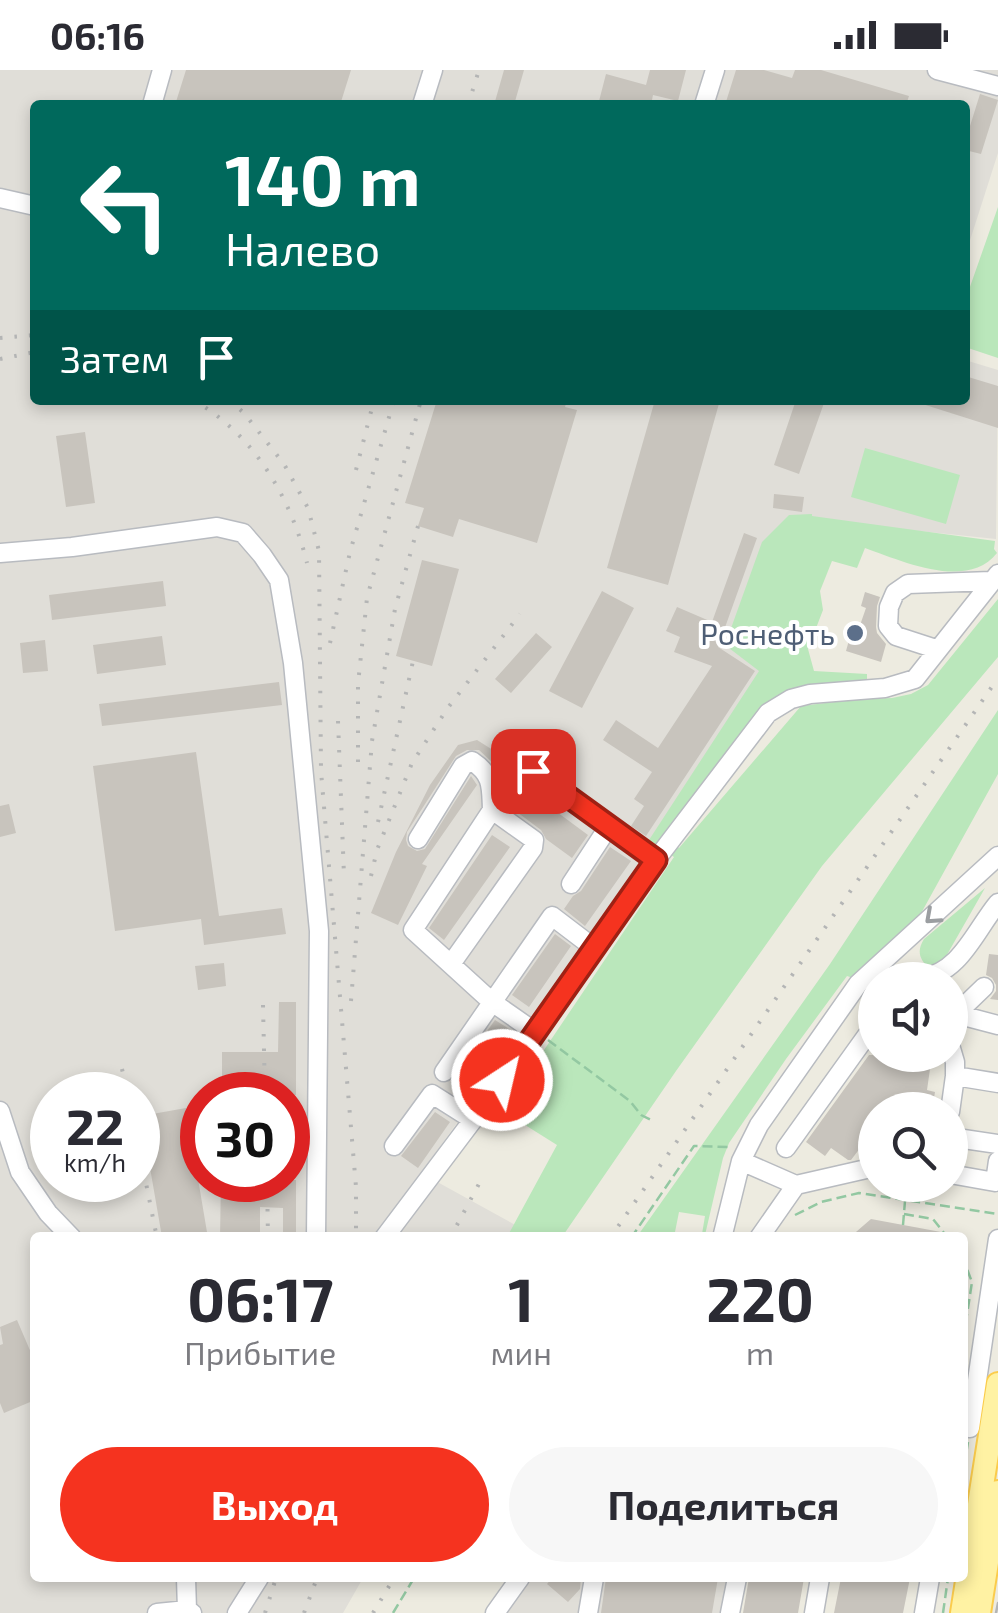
<!DOCTYPE html>
<html lang="ru">
<meta charset="utf-8">
<style>
:root{--surface:#fff;--page:#f7f7f7;--text:#2b2b33;--muted:#7c7c81;--accent:#f5331f}
body{margin:0;font-family:"Exo 2",sans-serif;background:var(--page);color:var(--text);height:100vh;display:flex;flex-direction:column;font-size:38px;white-space:nowrap}
*{box-sizing:border-box;margin:0}
p{font-size:32px;color:var(--muted)}
.icon{flex:none;width:55px;height:55px;fill:none;stroke:currentColor;stroke-width:2;stroke-linecap:round;stroke-linejoin:round}
.map{position:relative;flex:1;overflow:hidden}
.details{position:absolute;left:30px;top:1162px;width:938px;height:350px;display:flex;flex-direction:column;background:var(--surface);border-radius:10px;box-shadow:0 5px 15px #0003}
.details>*{flex:none}
.banner{position:absolute;left:30px;top:30px;width:940px;height:305px;border-radius:10px;box-shadow:0 5px 15px #0003;background:#00695c;color:#fff;overflow:hidden}
.tools{position:absolute;left:858px;top:892px;display:grid;gap:20px}
.tools a{display:grid;place-items:center;width:110px;height:110px;border-radius:50%;background:var(--surface);box-shadow:0 5px 15px #0003;font-size:50px}
.speed{position:absolute;left:30px;top:1002px;display:flex;gap:20px;font-size:50px;font-weight:700;text-align:center}
.speed>*{display:grid;place-content:center;width:130px;height:130px;border-radius:50%;background:var(--surface);box-shadow:0 5px 15px #0003;line-height:1}
.speed small{font-size:25px;font-weight:400}
.speed .limit{border:15px solid #d22;background:#fff;color:#111}
.pin{position:absolute;display:grid;place-items:center;width:85px;height:85px;color:#fff;margin:-42px;border-radius:20px;box-shadow:0 5px 15px #0006}
.me{position:absolute;width:110px;margin:-55px;rotate:35deg;stroke-linejoin:round;filter:drop-shadow(0 0 8px #0008)}
.turn{display:flex;align-items:center;gap:35px;height:210px;padding:0 30px;font-size:45px}
.turn .icon{width:130px;height:130px;stroke-width:2.5}
.turn b{display:block;font-size:70px;line-height:85px}
.then{display:flex;align-items:center;height:95px;padding:0 30px;background:#0003;gap:20px;font-size:38px}
.eta{display:flex;justify-content:space-evenly;align-items:center;height:170px;text-align:center}
.eta b{font-size:60px;font-weight:700;line-height:70px}
.action{display:flex;gap:20px;margin-top:auto;padding:20px 30px}
.action a{flex:1;height:115px;border-radius:60px;background:var(--accent);color:#fff;font-size:40px;font-weight:700;line-height:115px;text-align:center}
.action a+a{background:var(--page);color:var(--text)}
.status{display:flex;justify-content:space-between;align-items:center;height:70px;padding:0 50px;background:var(--surface);direction:ltr}
.status svg{height:28px;fill:currentColor}
.map>svg:first-child{display:block}
</style>
<div class="status"><b>06:16</b><svg viewBox="0 0 49 12"><path d="M0 12V9h3v3zM5 12V6h3v6zM10 12V3h3v9zM15 12V0h3v12zM26 1h20v11H26zM47 4h2v5h-2z"/></svg></div>
<div class="map">
<svg width="998" height="1543" viewBox="0 0 998 1543">
<rect width="100%" height="100%" fill="#edebe0"/>
<path fill="#e0ded8" fill-rule="evenodd" d="M0,0H998V83L965,186V35H35V330H965V290L998,300L996,469L794,448L771,613L421,1103L537,1167L35,1168V1508H363L343,1543H0ZM52,1025H138V1110H52ZM202,1025H288V1110H202Z
M524,1508H743L736,1543H494Z"/>
<path fill="#bae7bb" d="M998,137V288L965,277V231Z
M865,378L960,405L946,454L851,427Z
M812,444V446L995,471L994,479L997,483C967,521 902,491 865,478L857,498L832,491L820,521L823,540L808,579L814,601L867,604V612L802,617L764,637L669,769L679,778L801,636L858,629L892,628L911,624L928,615L998,529V587L822,796L676,1001L562,1167H507L557,1075L503,1041L674,787L649,770L759,601L725,575L762,472L789,445Z
M998,640V704L919,847L853,908L847,906L786,989L729,1073L723,1088L705,1165L702,1164L705,1146L679,1142L674,1167L636,1168L830,894Z
M985,818L940,897L929,899C920,889 916,882 924,869Z"/>
<path fill="#c8c4bd" d="M186,0H351L340,35H175Z
M504,0H524L514,35H494Z
M650,0H686L678,31L653,25L651,35H598L606,4L646,15Z
M736,0H764L792,8L795,0H821L909,26L906,35H725Z
M980,24L998,30L981,84L965,80V72Z
M965,306L998,316V358L916,332L917,330H965Z
M437,330H567L565,337L577,340L537,473L459,449L453,467L418,456L424,438L405,433Z
M655,330H720L668,515L607,498Z
M796,330H814L824,333L799,404L774,395Z
M85,362L95,433L66,437L56,366Z
M774,424L804,427L802,442L773,438Z
M744,463L757,468L718,577L755,601L646,766L631,756L644,736L634,729L652,702L603,670L616,650L658,678L712,596L674,582L680,567L666,561L677,537L712,552Z
M422,490L459,499L432,596L396,586Z
M163,511L166,536L52,550L49,525Z
M602,521L634,538L582,638L549,621Z
M865,522L880,527L877,536L876,557L877,563L886,574L881,592L846,581L853,556L859,558L866,538L861,536Z
M536,563L552,577L511,623L495,609Z
M162,566L166,595L97,604L93,575Z
M45,570L48,601L23,603L20,573Z
M279,612L282,635L102,656L99,634Z
M477,670L496,682L513,712L503,717L494,694L479,680H467L456,686L407,762L406,770L408,776L417,781L425,779L471,706L477,715L422,794L427,796L398,855L371,843L396,782L430,715L458,675Z
M196,682L219,846L282,838L286,864L204,875L201,849L115,861L93,696Z
M523,717L588,765L572,788L546,769L541,760L509,736Z
M9,734L16,763L0,767V736Z
M492,765L510,777L444,870L429,858Z
M610,777L631,791L585,856L564,839L573,826L581,821Z
M555,864L571,876L529,937L512,925Z
M989,884L998,885V930L990,929L996,921V915L992,908L986,905Z
M224,893L226,916L198,920L195,896Z
M279,932H296V1025H222V982H278Z
M495,950L514,962L470,1025L451,1012Z
M869,985H932L927,1020L935,1022L932,1040H875V1066L870,1065L851,1090H848L831,1078L825,1086L806,1072Z
M186,1038L208,1168L162,1167L141,1046Z
M435,1042L450,1052L418,1098L401,1086Z
M221,1110H296V1168H283V1138L260,1137V1168H220Z
M871,1149L941,1162L940,1168H849Z
M17,1250L35,1292V1330L4,1343L0,1333V1275L3,1274L0,1257Z
M552,1508H581L580,1519L568,1532L547,1514Z
M606,1508H718L712,1543H601Z
M749,1508H804L798,1543H743Z
M841,1508H910L903,1543H834Z"/>
<g fill="none" stroke-linecap="round" stroke-linejoin="round">
<defs>
<path id="minor" d="M937,0L998,16
M152,35L162,0
M422,35L433,0
M704,35L715,0
M0,128L35,136
M0,483L72,477L217,457L243,463L262,485L279,510L293,593L319,861L316,1168
M936,579L896,566L888,556L889,537L895,523L908,514L991,511
M533,701L656,789
M418,769L463,696L472,691C493,705 491,717 492,740L413,860L492,932L535,962
M571,814L609,756
M451,894L533,778L534,770L492,740
M866,907C884,905 903,910 921,908C960,904 976,859 998,833
M950,935L956,944L998,955
M956,944L984,917
M950,975L955,992V1006
M444,1002L552,846L594,878
M0,1041L20,1102L48,1143L72,1168
M950,1042L955,1006L998,1013
M950,1067L998,1074
M394,1076L432,1024L473,1050
M786,1078L875,954
M741,1091L796,1115
M950,1104L995,1112L998,1091
M384,1168L485,1034L652,795L768,643L791,629L810,624L885,618L915,609L998,504
M722,1168L741,1091L759,1055L858,914L998,786
M759,1168L796,1115L875,1097
M970,1358L998,1169
M186,1508L187,1540L192,1543
M157,1543L187,1540
M237,1543L259,1508
M495,1543L520,1508
M588,1543L594,1508
M730,1543L737,1508
M814,1543L820,1508
M924,1543L930,1508"/>
<path id="major" d="M962,1543L998,1314
M979,1543L998,1422"/>
</defs>
<use href="#minor" stroke="#b8bbc0" stroke-width="21"/>
<use href="#major" stroke="#fbcc4c" stroke-width="26"/>
<path stroke="#93c8a2" stroke-width="2.5" stroke-dasharray="10 5" stroke-linecap="butt" d="M508,723L521,711
M548,970L630,1031L641,1045L653,1051
M923,1131L925,1115
M904,1144L933,1149L948,1168
M795,1145L821,1132L859,1123L998,1144
M903,1155L905,1131
M631,1168L694,1076L731,1077
M962,1186L972,1212L962,1277
M962,1410L968,1372
M393,1543L414,1508
M943,1543L948,1508"/>
<use href="#minor" stroke="#fff" stroke-width="18"/>
<use href="#major" stroke="#fff2a3" stroke-width="22"/>
<path stroke="#b4b5b5" stroke-width="2.5" d="M996,1543L998,1533"/>
<path stroke="#b4b5b5" stroke-width="4" stroke-dasharray="2.5 12" stroke-linecap="butt" d="M468,35L479,0
M0,268L35,265
M0,289L35,282
M193,330C254,364 291,428 307,493
M229,330L244,343L284,394L308,438L319,481L321,701L356,1117V1168
M356,400L374,330
M330,573L350,482L394,330
M338,651L344,806
M358,692V614L367,528L421,330
M378,752L413,591
M371,806L377,780L412,693L447,639L520,544
M351,931L372,671L395,539L418,456
M263,935L265,1025
M122,999L128,1025
M138,1073L157,1168
M267,1110L268,1168
M450,1168L480,1112
M610,1168L998,608
M226,1508L229,1521
M265,1543L276,1508
M304,1543L317,1508
M373,1543L394,1508"/>
</g>
<defs><path id="oneway-chevron" d="M-2-3.5L2.5 0L-2 3.5" fill="none" stroke-width="1.6" stroke-linecap="round" stroke-linejoin="round" transform="scale(2.5)"/></defs>
<use stroke="#9b9ea1" href="#oneway-chevron" transform="translate(932 847) rotate(138)"/>
<g fill="none" stroke-linecap="round" stroke-linejoin="round">
<defs>
<path id="route" d="M502,1010L656,790L533,701"/>
</defs>
<use href="#route" stroke="#9f2114" stroke-width="25"/>
<use href="#route" stroke="#f5331f" stroke-width="18"/>
</g>
<circle fill="#5c6f8a" stroke="#fff" stroke-width="4" cx="855" cy="563" r="10"/>
<g text-anchor="middle" dominant-baseline="central" stroke-width="8" stroke-linejoin="round" paint-order="stroke">
<g font-size="30" fill="#4e5e75" stroke="#fff" text-anchor="end">
<text x="835" y="563">Роснефть</text>
</g>
</g>
</svg>
<div class="tools">
<a><svg class="icon" aria-label="sound" viewBox="0 0 24 24"><path d="M4 9h4l5-4v14l-5-4H4zM17 9q2 3 0 6"/></svg></a>
<a><svg class="icon" aria-label="search" viewBox="0 0 24 24"><circle cx="10" cy="10" r="6"/><path d="M15 15l6 6"/></svg></a>
</div>
<div class="speed"><div>22<small>km/h</small></div><div class="limit">30</div></div>
<div class="pin" style="left:533px;top:701px;background:#d93025"><svg class="icon" aria-label="arrive" viewBox="0 0 24 24"><path d="M6 21V4h12l-3 4 3 4H6"/></svg></div>
<svg class="me" style="left:502px;top:1010px" viewBox="-20 -20 40 40"><circle r="17" fill="#f5331f" stroke="#fff" stroke-width="3"/><path d="M0-11L8 9 0 5-8 9z" fill="#fff"/></svg>
<div class="banner">
<div class="turn"><svg class="icon" aria-label="left" viewBox="0 0 24 24"><path d="M17 20v-9H6M10 6l-5 5 5 5"/></svg><div><b>140 m</b>Налево</div></div>
<div class="then">Затем<svg class="icon" aria-label="arrive" viewBox="0 0 24 24"><path d="M6 21V4h12l-3 4 3 4H6"/></svg></div>
</div>
<section class="details">
<div class="eta">
<div><b>06:17</b><p>Прибытие</p></div>
<div><b>1</b><p>мин</p></div>
<div><b>220</b><p>m</p></div>
</div>
<div class="action"><a>Выход</a><a>Поделиться</a></div>
</section>
</div>
